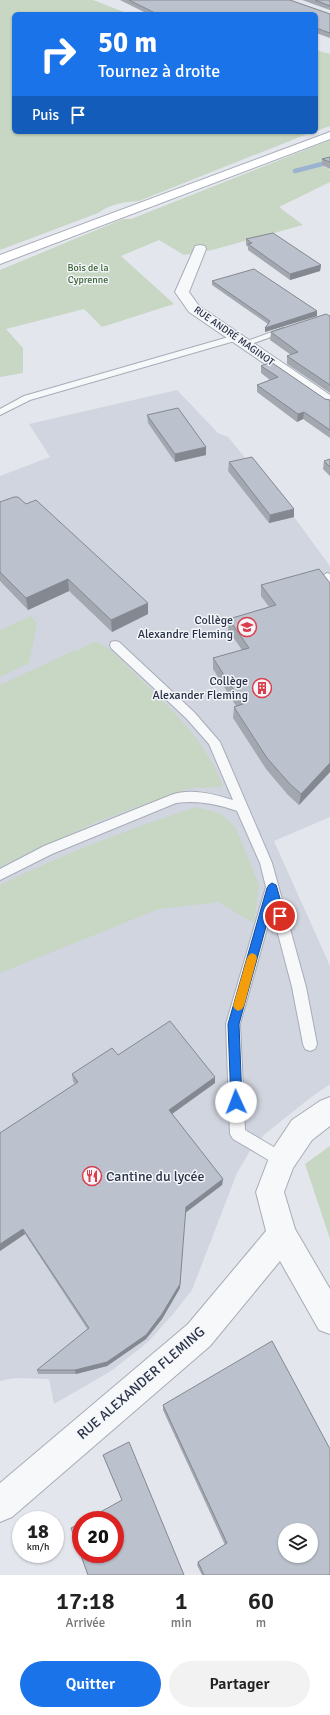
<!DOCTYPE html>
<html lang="fr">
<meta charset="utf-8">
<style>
:root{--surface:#fff;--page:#f2f2f2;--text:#222;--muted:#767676;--accent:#1a73e8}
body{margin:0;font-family:Signika,sans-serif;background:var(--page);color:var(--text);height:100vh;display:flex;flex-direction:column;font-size:15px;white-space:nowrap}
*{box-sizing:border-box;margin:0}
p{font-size:13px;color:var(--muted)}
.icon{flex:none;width:22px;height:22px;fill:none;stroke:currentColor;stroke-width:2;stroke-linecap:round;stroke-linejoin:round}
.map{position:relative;height:1575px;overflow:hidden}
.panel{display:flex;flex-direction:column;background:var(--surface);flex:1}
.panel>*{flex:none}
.guide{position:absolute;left:12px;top:12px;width:306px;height:122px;border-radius:6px;box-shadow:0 1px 3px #0004;background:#1a73e8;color:#fff;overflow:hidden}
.tools{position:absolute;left:278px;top:1523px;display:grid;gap:8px}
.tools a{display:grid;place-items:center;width:40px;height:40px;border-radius:50%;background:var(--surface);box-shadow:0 1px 3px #0004;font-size:20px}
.speed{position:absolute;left:12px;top:1511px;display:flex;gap:8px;font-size:20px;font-weight:700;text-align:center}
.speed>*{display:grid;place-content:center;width:52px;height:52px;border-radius:50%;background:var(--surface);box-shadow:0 1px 3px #0004;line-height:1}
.speed small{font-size:10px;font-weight:400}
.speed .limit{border:6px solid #d22;background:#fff;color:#111}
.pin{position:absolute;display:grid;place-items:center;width:34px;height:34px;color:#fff;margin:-17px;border:2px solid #fff;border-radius:50%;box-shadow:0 1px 4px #0007}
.me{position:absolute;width:44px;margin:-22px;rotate:358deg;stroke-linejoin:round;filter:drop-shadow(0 0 3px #0008)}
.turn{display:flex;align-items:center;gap:14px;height:84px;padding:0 20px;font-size:18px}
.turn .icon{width:52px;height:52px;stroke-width:2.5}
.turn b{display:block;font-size:28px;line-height:34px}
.then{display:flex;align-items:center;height:38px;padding:0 20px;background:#0003;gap:8px;font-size:15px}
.eta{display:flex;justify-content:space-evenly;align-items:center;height:68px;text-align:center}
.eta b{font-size:24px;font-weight:600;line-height:28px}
.cta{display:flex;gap:8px;margin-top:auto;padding:8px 20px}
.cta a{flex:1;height:46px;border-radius:24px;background:var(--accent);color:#fff;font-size:16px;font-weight:600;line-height:46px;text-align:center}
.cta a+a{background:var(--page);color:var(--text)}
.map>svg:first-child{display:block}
</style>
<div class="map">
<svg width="330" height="1575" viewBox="0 0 330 1575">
<rect width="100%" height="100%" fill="#e3e6ec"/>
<path fill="#d1d5df" d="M177,390L218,433L228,437L294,517L330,566V817L274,841L330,966V1084L310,1098L265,1134L250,1151L237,1173L192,1290L173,1314L148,1342L111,1371L54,1404L49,1379L15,1378L0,1381V476L50,457L29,424Z"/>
<path fill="#c7d7c3" d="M0,0H93L129,14H14V132H312L139,201C124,202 110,204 98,213L0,250Z
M316,50L330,54V126L316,131Z
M330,140V161L320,164L330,170V182L279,207L303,225L212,250L184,255L159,240L121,256L174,304L102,327L84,309L6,329L23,348V373L0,377V270L123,219H131Z
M31,616L37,623L29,663L0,677V630Z
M93,642C107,643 121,660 131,670C166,704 207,740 223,787L192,788L145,804L96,822L0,867V685L75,650L77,651Z
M196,807L222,814L236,828L259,885L254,923L218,902L159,909L0,973V885C63,854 129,829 196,807Z
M330,1146V1239L305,1164Z"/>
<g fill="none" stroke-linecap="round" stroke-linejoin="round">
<path stroke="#9bb2d0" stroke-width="4.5" d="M295,171L330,162"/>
<defs>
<path id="lane" d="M283,328H289L290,330L246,346H240L239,344Z
M232,336H238L239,338L238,340L30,400L0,415V409L24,396Z
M327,573L330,574V583L326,582L322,576Z
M115,641L119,642L194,712L220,742L272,863L306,987L317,1044L315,1049L310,1051L305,1049L303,1044L292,987L272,911L240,1024L245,1130L287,1155L290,1160L287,1165L282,1168L233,1139L230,1134L226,1024L266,887L260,863L237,811C217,804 198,800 176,803L52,854L0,880V869L44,846L171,795C191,788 213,794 233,800L209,744L186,718L111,648L110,645L111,642Z"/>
<path id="street" d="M200,245L205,246L206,249L189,292L199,306L330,395V407L325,405L189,312L175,292L194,249L195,246Z
M330,1097V1126L312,1140L293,1168L284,1192L295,1229L330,1289V1334L319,1330L280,1261L210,1346L12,1517L0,1522V1483L188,1324L266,1231L256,1192L272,1150L292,1120L320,1101Z"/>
<path id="secondary" d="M330,132V139L0,264V255Z"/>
</defs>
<use href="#lane" stroke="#a7acb7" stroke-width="2"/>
<use href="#street" stroke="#a7acb7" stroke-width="2"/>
<use href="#secondary" stroke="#a7acb7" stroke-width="2"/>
<use href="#lane" fill="#f6f8fa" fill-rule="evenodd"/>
<use href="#street" fill="#f6f8fa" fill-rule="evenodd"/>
<use href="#secondary" fill="#fff" fill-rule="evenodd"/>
</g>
<path fill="#a2a7b0" d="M120,0H290L330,14V38L316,33V14H148Z
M302,0H330V10Z
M330,157V169L322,165V159Z
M246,239L321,265L320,271L290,280L248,250V247L246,245Z
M212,281L317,311V316L265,332L268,324L212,285Z
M330,316V393L287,364V356L291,355L270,340L271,332Z
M261,366L325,399L330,400V438L303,419L297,422L257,392V385L270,380L261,373Z
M147,415L206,447V455L175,462L148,423Z
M330,459V476L323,469L324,461Z
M229,462L294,509V517L269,523L228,471Z
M0,502L26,504L148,614L112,632L69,591L28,610L0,581Z
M330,583V772L299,805L288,795L266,769L233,718L234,707L236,706L213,669V658L242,650L228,630L229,619L269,607L261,596V585Z
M118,1055L215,1083L172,1114L223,1179L222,1185L185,1213L180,1288L162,1319L146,1339L107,1366L76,1374H38L37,1370L88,1330L25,1234L0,1251L75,1084L73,1081L72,1074Z
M163,1405L330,1575H202L197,1565L198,1562L225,1545L163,1410Z
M103,1455L184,1575L122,1500Z"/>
<path fill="#848890" d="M321,265L320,271L290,280V274Z
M317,311V316L265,332V328Z
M304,412L303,419L297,422L298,414Z
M206,447V455L175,462V454Z
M294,509V517L269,523L270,515Z
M68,579L69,591L28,610L26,598Z
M148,603V614L112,632L111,620Z
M330,763V772L299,805L301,794Z
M215,1077V1083L169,1116V1110Z
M223,1179L222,1185L185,1213L180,1288L162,1319L146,1339L107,1366L76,1374L75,1370L186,1207Z
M23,1229L25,1234L0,1251V1244Z"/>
<path fill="#bcc2cd" stroke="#848890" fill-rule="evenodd" d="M129,0H290L330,14V33L316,28V14H157Z
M315,0H330V6Z
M330,157V162L322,159Z
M273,233L321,265L290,274L248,244L252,243L246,239Z
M254,269L317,311L265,328L270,321L212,281Z
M326,314L330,316V385L287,356L298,352L271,332Z
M271,362L325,399L330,400V430L304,412L298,414L257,385L278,377L261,366Z
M178,408L206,447L175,454L147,415Z
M252,457L294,509L270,515L229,462Z
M330,459V467L324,461Z
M14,497H18L26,504L36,500L148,603L111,620L68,579L26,598L0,572V502Z
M319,569L330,583V763L301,794L290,784L267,758L234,707L243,704L213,658L249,648L229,619L276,605L261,585Z
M170,1021L215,1077L169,1110L223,1179L186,1207L180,1284L162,1314L146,1335L107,1362L75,1370H37L89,1328L23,1229L0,1244V1133L78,1082L72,1074L112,1048L118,1055Z
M272,1341L330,1449V1575H204L198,1562L227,1543L163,1405ZM285,1530H311V1556H285Z
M129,1442L184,1575H88L71,1528L81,1523V1554H115V1520H86L122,1500L103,1455Z"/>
<path fill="#1a73e8" stroke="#114b97" d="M272,883L276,885L277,888L285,916L284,919L280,920L276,919L272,905L239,1024L242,1102L240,1106L236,1108L232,1106L231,1102L228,1024L267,888L269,885Z"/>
<path fill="#f59e0b" d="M252,953L256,955L257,958L244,1006L242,1009L238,1011L235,1009L233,1006L247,958L249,955Z"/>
<defs>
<symbol id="school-ring" viewBox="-11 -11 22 22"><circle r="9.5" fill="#f3f5f9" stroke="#dc3d4d" stroke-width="1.5"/><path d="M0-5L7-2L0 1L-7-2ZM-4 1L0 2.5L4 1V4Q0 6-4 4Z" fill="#dc3d4d"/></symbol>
<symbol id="building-ring" viewBox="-11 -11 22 22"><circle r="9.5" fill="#f3f5f9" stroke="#dc3d4d" stroke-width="1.5"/><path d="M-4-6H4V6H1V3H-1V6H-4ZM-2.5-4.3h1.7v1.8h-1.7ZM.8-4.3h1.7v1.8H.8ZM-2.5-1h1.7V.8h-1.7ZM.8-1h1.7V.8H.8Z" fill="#dc3d4d"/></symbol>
<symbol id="restaurant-ring" viewBox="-11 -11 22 22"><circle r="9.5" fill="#f3f5f9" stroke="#dc3d4d" stroke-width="1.5"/><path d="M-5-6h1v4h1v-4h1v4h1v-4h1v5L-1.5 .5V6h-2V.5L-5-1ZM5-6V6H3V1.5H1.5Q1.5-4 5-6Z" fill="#dc3d4d"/></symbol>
</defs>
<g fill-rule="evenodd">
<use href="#school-ring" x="236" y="616" width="22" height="22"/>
<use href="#building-ring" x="251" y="677" width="22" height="22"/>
<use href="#restaurant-ring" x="81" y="1165" width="22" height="22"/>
</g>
<g text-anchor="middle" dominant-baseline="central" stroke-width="3" stroke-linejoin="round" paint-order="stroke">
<g font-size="10" fill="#3b6434" stroke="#f3f5f9">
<text x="88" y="268">Bois de la<tspan x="88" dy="12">Cyprenne</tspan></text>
</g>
<g font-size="10" fill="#293247" stroke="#f3f5f9">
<text transform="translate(234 336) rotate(35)">RUE ANDRÉ MAGINOT</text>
</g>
<g font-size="12" fill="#293247" stroke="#f3f5f9" text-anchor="end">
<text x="233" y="620">Collège<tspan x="233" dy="14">Alexandre Fleming</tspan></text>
<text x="248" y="681">Collège<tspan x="248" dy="14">Alexander Fleming</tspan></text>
</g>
<g font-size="14" fill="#293247" stroke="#f3f5f9" text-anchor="start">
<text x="106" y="1176">Cantine du lycée</text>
</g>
<g font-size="14" fill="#293247" stroke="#f3f5f9">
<text transform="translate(141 1383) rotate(-41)">RUE ALEXANDER FLEMING</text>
</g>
</g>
</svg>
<div class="tools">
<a><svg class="icon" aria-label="layers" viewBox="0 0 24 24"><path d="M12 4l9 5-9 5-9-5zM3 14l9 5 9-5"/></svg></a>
</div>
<div class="speed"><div>18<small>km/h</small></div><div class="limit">20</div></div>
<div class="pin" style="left:280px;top:916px;background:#d93025"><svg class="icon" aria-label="arrive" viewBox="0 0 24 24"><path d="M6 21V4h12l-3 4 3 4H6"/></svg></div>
<svg class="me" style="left:236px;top:1102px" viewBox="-20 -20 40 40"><circle r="19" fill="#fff"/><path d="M0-13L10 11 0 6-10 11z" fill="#1a73e8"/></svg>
<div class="guide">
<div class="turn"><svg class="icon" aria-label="right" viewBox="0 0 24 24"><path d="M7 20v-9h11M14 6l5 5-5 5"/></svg><div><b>50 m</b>Tournez à droite</div></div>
<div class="then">Puis<svg class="icon" aria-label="arrive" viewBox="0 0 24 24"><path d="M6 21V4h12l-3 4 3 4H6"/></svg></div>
</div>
</div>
<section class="panel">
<div class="eta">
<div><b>17:18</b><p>Arrivée</p></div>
<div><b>1</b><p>min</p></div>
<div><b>60</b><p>m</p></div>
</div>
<div class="cta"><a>Quitter</a><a>Partager</a></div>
</section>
